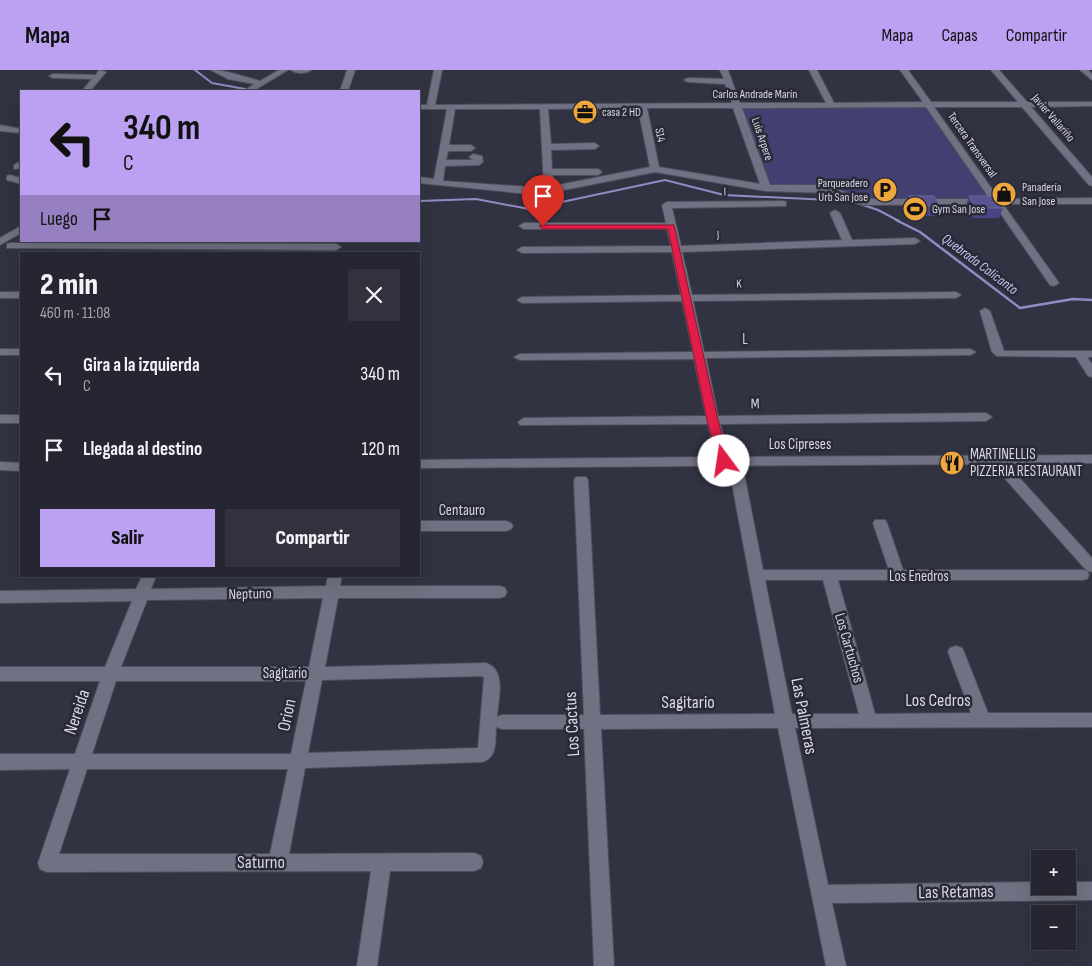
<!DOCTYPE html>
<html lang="es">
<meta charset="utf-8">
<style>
:root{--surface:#262632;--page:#32323e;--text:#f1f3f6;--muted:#a4a5ac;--line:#42434d;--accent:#bca0f2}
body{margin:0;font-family:"Sofia Sans Condensed",sans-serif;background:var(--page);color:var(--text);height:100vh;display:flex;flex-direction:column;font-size:19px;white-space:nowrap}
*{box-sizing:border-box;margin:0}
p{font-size:16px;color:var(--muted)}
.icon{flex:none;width:28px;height:28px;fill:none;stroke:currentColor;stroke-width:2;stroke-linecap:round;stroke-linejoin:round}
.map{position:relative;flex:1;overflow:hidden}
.drawer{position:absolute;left:20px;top:182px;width:400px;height:325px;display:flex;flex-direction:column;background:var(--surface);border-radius:0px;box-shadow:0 5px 20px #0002,0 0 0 1px var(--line)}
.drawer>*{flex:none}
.guide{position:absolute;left:20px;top:20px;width:400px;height:152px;border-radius:0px;box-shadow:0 5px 20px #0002,0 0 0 1px var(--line);background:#bca0f2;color:#111;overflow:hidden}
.tools{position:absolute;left:1031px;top:780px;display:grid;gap:10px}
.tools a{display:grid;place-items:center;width:45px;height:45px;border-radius:0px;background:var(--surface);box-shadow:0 5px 20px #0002,0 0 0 1px var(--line);font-size:25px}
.pin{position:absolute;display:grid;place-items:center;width:42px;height:42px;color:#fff;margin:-51px -21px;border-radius:50% 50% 50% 0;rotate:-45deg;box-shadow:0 0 5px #0007}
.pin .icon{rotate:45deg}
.me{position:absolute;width:55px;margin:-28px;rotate:346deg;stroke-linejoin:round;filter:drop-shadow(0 0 4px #0008)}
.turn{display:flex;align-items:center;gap:18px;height:105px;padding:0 20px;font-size:22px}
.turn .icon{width:65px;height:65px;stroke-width:2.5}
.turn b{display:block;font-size:35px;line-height:42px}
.then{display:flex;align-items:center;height:48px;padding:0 20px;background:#0003;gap:10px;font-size:19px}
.round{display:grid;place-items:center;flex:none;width:52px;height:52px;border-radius:0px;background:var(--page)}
.head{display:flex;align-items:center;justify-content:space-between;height:85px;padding:0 20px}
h1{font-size:30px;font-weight:800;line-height:38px}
.button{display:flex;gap:10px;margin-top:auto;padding:10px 20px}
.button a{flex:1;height:58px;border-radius:0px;background:var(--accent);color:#111;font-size:20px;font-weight:800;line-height:58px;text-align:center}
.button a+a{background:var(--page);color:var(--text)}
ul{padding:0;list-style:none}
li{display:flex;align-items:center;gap:15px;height:75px;padding:0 20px}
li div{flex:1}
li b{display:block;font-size:19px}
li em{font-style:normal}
header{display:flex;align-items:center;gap:30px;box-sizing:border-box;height:70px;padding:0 25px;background:var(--accent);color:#111}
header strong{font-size:24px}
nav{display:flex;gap:28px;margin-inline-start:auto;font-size:18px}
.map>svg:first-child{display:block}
</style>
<header>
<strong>Mapa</strong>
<nav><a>Mapa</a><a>Capas</a><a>Compartir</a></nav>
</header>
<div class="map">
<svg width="1092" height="896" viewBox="0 0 1092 896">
<rect width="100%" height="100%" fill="#323342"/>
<path fill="#414071" d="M737,35H928L996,131L864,132L831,120L766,118Z"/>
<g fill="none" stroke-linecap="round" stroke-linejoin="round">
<path stroke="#8d8dc4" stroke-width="2" d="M195,0L212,13L256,21
M419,131L476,129L529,139L665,110L724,125L851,131L878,140L899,151"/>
<path stroke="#8d8dc4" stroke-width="2.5" d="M896,150L920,162L1020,238L1073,229L1092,230"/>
<defs>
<path id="minor" d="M99,0L106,2L90,21H82L92,9L53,8L49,6L53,4L96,5Z
M211,0C226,0 245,7 260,11L279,0H288L253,21H244L254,14L228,9Z
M291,0H311C307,4 295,4 291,0Z
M347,0H355L348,21H340Z
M434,0H442L435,35L732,33L725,14L688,12L684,10L688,8L724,9L720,0H728L740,33H826L809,0H817L834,33L923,32L900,0H908L931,32H1018L991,0H999L1027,32H1092V36L1031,37L1092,107V116L1089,115L1022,37H934L999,129L1092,128V134H1003L1059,213L1054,216L1050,215L994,134L864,135L829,123L766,121L655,102L539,125L419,113V107L434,109L447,39H419V35H427ZM926,37L990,129H865L831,117L817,115H770L742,38ZM638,38L650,97L553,116V105H598L602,102L598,99H552L551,80L595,79L599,76L595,73L551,74L548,39ZM647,38H733L760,114L659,97ZM455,39H540L544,118L443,111L445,96L479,95L483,92L482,86L473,84L469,87L473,90H446L448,81H471L475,78L471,75H449Z
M1080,0H1088L1092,4V10Z
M0,55L21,59V63L0,61Z
M21,91V98L14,99V95Z
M10,105L21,108V114L7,110V106Z
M783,131L786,132V136L672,138L681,176L842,170L830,143L835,140L840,143L852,170L915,168L920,171L915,174L682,182L692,225L956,222L961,225L956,228L693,231L704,282L970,279L976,282L970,285L706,288L718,346L986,343L992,347L986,351L720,354L729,387L1092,385V393L1007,394L1092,488V502L1087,501L992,394L419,398V390L716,387L708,354L520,355L518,352L524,348L706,346L694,289L520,290L514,287L520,284L693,282L682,231L522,233L517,230L522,227L681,225L672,182L522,183L517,180L522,177L671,176L667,159H524L519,156L524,153H666L662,135L667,132Z
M21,156V163L0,175V168Z
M11,173L336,174L341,177L336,180L7,178V174Z
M0,222H21V228H0Z
M985,238L990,241L1004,281H1092V287H1087L1092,294V307L1088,306L1076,287L997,286L992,282L980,241Z
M0,279H21V285H0Z
M0,345H21V353H0Z
M0,392L21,393V401L0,400Z
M737,399L742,400L744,403L763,500H889L873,453L875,450H885L887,453L903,500H1082L1087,501L1089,505L1087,509L1082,510H838L875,644L971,643L948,582L950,578L956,576L962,578L964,582L988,643H1092V657L795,658L828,815L1040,812V816H1068V812H1092V830L832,833L846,896H826L778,658L601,659L614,896H594L584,659H502L496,657C495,671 498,687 482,692L305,698L289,784L474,783L481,786L483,792L481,798L474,801H390L377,896H357L371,801L47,802L40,799L38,793L70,699L0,700V684H75L100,611H0V597H105L132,531L0,533V521L136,519L142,506H156L151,519L326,516L328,506H342L340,516H500L505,518L507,522L505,526L500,528H338L325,597L486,593C507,600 498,630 497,647L502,645H584L574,410L576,407H586L588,410L600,645L775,644L730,403L732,400ZM765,510H823L859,644H792ZM323,528L309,597H121L147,530ZM482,606L484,608L478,678L308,683L322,610ZM116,611H306L291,684H92ZM87,699H288L270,784H59Z
M419,451H506L511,453L513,456L511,459L506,461H419Z"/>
</defs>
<use href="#minor" stroke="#4f505c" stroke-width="2"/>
<use href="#minor" fill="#707182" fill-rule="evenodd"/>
</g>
<path fill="#494486" d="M909,126L940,136L937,146H912L906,137Z
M969,126L1003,138L999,148H973L966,136Z"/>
<path fill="#58548f" stroke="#6c689c" d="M909,126H934L940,136H915Z
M969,126H995L1003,138H976Z"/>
<path fill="#e11d48" stroke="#92132f" d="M540,155H674L718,350L729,391L727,394H720L718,391L707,350L668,159H543L539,156Z"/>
<defs>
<symbol id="office-disc" viewBox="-11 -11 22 22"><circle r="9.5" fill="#efa73d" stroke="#292937"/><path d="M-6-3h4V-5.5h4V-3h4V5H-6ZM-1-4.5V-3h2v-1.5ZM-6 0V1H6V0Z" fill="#111"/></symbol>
<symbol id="parking-disc" viewBox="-11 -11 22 22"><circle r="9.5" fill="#efa73d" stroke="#292937"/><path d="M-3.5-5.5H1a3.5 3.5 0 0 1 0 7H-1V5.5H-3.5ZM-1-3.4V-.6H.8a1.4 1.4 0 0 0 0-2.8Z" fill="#111"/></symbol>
<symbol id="shop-disc" viewBox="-11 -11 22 22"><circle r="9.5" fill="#efa73d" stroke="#292937"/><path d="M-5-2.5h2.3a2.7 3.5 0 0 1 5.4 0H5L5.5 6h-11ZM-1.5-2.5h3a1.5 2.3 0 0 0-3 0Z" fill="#111"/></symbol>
<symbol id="stadium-disc" viewBox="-11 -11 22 22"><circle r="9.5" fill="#efa73d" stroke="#292937"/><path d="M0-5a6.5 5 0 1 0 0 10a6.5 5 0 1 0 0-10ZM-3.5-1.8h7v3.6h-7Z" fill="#111"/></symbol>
<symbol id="restaurant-disc" viewBox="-11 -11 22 22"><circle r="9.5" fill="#efa73d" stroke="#292937"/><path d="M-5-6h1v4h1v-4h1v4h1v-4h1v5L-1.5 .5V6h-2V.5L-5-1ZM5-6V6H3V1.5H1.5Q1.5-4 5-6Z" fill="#111"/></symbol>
</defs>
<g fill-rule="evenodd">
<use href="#office-disc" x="571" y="28" width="28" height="28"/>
<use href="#parking-disc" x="871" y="106" width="28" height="28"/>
<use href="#shop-disc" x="990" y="110" width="28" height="28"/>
<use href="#stadium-disc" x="901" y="125" width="28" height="28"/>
<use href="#restaurant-disc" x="938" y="379" width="28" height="28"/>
</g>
<g text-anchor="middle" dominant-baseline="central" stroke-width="5" stroke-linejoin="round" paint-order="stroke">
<g font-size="12" fill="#d6d7e0" stroke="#292937">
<text x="755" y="24">Carlos Andrade Marín</text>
<text transform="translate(1053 48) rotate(49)">Javier Vallariño</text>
<text transform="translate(660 65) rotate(79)">S14</text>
<text transform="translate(762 69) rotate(71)">Luis Arpere</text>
<text transform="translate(972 75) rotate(55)">Tercera Transversal</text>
<text transform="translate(725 122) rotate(-1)">I</text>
<text transform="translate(718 165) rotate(-2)">J</text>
<text transform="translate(739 214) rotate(-1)">K</text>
</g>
<g font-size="12" fill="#d6d7e0" stroke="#292937" text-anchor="start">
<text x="602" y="42">casa 2 HD</text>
<text x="868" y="113" text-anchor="end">Parqueadero<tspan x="868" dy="14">Urb San Jose</tspan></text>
<text x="1022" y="117">Panadería<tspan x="1022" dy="14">San Jose</tspan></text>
<text x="932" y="139">Gym San Jose</text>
</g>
<g font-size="14" font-style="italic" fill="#c6c7f1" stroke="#292937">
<text transform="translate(980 194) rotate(37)">Quebrada Calicanto</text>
</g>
<g font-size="15" fill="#d6d7e0" stroke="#292937">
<text x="745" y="269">L</text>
<text transform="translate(755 334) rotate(-1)">M</text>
<text x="800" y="374">Los Cipreses</text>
<text x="462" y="440">Centauro</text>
<text x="919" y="506">Los Enedros</text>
<text transform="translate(250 524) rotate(-1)">Neptuno</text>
<text transform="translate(849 578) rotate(74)">Los Cartuchos</text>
<text x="285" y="603">Sagitario</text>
</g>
<g font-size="15" fill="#d6d7e0" stroke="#292937" text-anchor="start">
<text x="970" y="384">MARTINELLIS<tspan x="970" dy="17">PIZZERIA RESTAURANT</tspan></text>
</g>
<g font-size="18" fill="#d6d7e0" stroke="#292937">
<text x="938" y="630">Los Cedros</text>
<text x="688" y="632">Sagitario</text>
<text transform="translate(77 642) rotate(-71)">Nereida</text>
<text transform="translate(287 645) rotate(-78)">Orion</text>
<text transform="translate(804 646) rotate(79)">Las Palmeras</text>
<text transform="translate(572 654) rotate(-93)">Los Cactus</text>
<text x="261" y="792">Saturno</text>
<text transform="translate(956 822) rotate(-1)">Las Retamas</text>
</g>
</g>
</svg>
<div class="tools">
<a>+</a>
<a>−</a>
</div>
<div class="pin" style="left:543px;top:156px;background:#d93025"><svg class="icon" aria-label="arrive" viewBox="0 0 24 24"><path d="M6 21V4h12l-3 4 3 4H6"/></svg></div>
<svg class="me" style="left:724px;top:391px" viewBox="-20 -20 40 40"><circle r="19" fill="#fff"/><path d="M0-13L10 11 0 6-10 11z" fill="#e11d48"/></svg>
<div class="guide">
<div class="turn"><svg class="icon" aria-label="left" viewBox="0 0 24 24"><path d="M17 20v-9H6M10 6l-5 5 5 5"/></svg><div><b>340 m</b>C</div></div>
<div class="then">Luego<svg class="icon" aria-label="arrive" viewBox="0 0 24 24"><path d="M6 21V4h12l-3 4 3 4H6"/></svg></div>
</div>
<section class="drawer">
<div class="head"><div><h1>2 min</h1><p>460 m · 11:08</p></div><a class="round"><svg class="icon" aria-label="close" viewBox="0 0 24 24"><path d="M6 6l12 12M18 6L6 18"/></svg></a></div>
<ul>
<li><svg class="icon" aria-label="left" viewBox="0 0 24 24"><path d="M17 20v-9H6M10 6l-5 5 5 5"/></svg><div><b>Gira a la izquierda</b><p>C</p></div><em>340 m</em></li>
<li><svg class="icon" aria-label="arrive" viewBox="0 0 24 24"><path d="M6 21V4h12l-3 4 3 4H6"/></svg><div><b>Llegada al destino</b></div><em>120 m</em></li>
</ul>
<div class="button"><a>Salir</a><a>Compartir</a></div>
</section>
</div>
